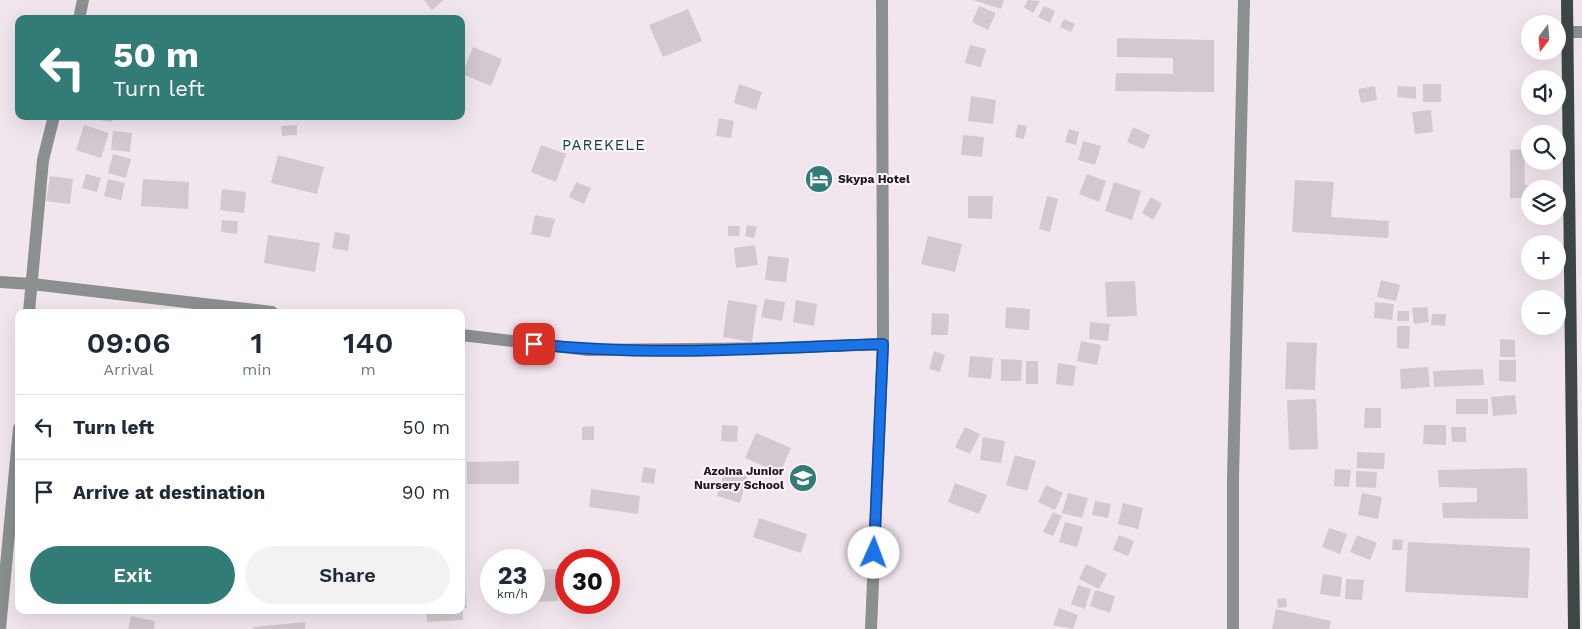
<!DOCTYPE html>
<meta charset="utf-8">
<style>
:root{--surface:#fff;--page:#f2f2f3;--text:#1f2937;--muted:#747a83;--line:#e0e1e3;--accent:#337b76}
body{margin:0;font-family:"Work Sans",sans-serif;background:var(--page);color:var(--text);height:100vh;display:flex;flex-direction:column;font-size:19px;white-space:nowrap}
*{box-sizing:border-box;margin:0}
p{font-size:16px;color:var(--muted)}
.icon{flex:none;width:28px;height:28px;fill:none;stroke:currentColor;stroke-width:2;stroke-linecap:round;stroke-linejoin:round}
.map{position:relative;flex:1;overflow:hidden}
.sheet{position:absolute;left:15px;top:309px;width:450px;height:305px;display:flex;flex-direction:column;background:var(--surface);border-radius:10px;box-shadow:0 5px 20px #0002}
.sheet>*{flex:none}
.hud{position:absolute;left:15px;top:15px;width:450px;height:105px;border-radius:10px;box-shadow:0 5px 20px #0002;background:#337b76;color:#fff;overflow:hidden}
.needle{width:32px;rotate:196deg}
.buttons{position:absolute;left:1521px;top:15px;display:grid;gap:10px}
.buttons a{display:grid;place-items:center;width:45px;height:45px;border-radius:50%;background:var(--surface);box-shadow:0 5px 20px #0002;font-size:25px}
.speed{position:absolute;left:480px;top:549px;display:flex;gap:10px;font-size:25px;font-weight:700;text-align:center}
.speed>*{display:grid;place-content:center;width:65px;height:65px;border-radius:50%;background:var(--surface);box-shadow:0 5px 20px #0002;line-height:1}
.speed small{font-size:12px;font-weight:400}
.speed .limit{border:8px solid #d22;background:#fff;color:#111}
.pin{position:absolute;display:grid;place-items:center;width:42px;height:42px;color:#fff;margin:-21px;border-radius:10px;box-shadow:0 2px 8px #0006}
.me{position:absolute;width:55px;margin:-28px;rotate:2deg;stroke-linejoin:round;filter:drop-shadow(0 0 4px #0008)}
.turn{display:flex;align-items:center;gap:18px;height:105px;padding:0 15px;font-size:22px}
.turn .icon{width:65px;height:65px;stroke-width:2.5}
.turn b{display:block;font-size:35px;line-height:42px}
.eta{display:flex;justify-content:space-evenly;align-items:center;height:85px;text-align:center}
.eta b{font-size:30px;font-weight:600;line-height:35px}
.cta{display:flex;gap:10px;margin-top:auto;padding:10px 15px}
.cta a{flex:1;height:58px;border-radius:30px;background:var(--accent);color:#fff;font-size:20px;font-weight:600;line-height:58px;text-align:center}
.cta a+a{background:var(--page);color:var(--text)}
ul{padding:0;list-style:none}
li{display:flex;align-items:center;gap:15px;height:65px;padding:0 15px;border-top:1px solid var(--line)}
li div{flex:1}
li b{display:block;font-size:19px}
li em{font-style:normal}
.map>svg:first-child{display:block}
</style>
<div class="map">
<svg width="1582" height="629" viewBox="0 0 1582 629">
<rect width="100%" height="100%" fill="#f2e6ee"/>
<path fill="#d3c8d0" d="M424,0H444L432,10Z
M973,0H1004L1001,9Z
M1028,0L1040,1L1033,13L1024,7Z
M979,6L996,13L988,30L972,22Z
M1044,6L1055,11L1050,23L1038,17Z
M688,9L702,41L663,57L649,25Z
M1064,19L1075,24L1071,32L1060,27Z
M1117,38L1214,40V92L1115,91L1116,73L1173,74V58L1117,57Z
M970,45L986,49L981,67L965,63Z
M473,47L502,59L491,86L462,74Z
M739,84L762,92L756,110L734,103Z
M1423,84H1441V102H1423Z
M1375,86L1377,100L1361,103L1358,89Z
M1398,86L1416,87V99L1397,97Z
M971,96L996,100L993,124L968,121Z
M1431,110L1433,132L1415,134L1412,112Z
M92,116H113L112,122L92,119Z
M719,118L734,121L731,138L716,136Z
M1018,124L1027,126L1024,139L1015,137Z
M84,125L109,133L101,158L76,150Z
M297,125V135L282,136L281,126Z
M1133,127L1150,135L1144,149L1127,142Z
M1069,129L1079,132L1076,145L1065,142Z
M113,131L132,133L130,152L111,150Z
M963,135L984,137L982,157L961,155Z
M1083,141L1101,146L1095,165L1078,160Z
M541,145L566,154L556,182L531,172Z
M1524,149L1525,185H1535V189H1530V196H1525L1524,198H1510V150Z
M113,154L131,159L126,178L108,173Z
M278,155L324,167L317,194L271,183Z
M86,174L101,178L97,192L82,188Z
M1087,174L1106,181L1099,202L1079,194Z
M50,176L73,179L70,204L46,201Z
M108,179L125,183L121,200L104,196Z
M143,179L189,182L188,209L141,206Z
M1295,180L1334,182L1331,217L1389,221L1388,238L1292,232Z
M576,182L591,188L584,204L569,197Z
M1114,182L1141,191L1132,220L1105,211Z
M222,189L246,192L244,213L220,210Z
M968,196H993L992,219L968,218Z
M1047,196L1058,199L1050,232L1039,229Z
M1151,197L1162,204L1153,220L1142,213Z
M535,215L555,219L550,238L531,234Z
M222,220L238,221L237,234L221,232Z
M747,225L757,227L754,238L745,236Z
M728,226H740L739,236H728Z
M335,232L350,235L348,251L332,248Z
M268,235L320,243L315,272L264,263Z
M928,236L962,244L955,272L921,264Z
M755,245L758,265L736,268L734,248Z
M768,256L789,258L786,282L765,280Z
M1381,280L1400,285L1396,301L1377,297Z
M1135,281L1137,316L1107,317L1105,282Z
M765,299L785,302L782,321L761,317Z
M728,300L757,305L752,342L723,337Z
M796,300L817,304L814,326L793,322Z
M1375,302L1394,304L1392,320L1374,318Z
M1006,307L1030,309L1029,330L1005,328Z
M1427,307L1429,322L1414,324L1412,308Z
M1398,311H1409V321H1397Z
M932,313L949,314L948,335H931Z
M1432,314H1446L1445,326L1431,325Z
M1090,322L1110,324L1108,341L1089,339Z
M1397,326H1410L1409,349L1397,348Z
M1500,339L1515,340V357H1500Z
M1081,341L1101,345L1097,365L1077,361Z
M1287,342L1317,343L1315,390L1285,389Z
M934,351L945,355L940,372L929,369Z
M970,356L993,358L991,379L968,377Z
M1001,359L1022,360L1021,381H1001Z
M1499,360H1516V382L1499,381Z
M1026,361H1038V384H1026Z
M1058,363L1076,366L1073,386L1056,384Z
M1428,367L1430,387L1401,389L1400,369Z
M1483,369L1484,385L1434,387L1433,371Z
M1515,395L1517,414L1493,416L1491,397Z
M1316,399L1318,449L1289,450L1287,400Z
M1456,399H1488V414H1456Z
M1365,408H1381V428H1364Z
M722,425L738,426L737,442L721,441Z
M1424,425H1446V445L1423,444Z
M594,426V440H582V427Z
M965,427L980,434L970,454L955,447Z
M1451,427H1466V442H1452Z
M756,433L791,448L780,473L745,458Z
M983,437L1005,441L1001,463L980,460Z
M1357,452L1385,453L1384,469L1357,468Z
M1015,455L1036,461L1027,491L1006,485Z
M519,461V484H467V462Z
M644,467L656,469L654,484L641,482Z
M726,467L748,474L740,503L717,496Z
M1527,468L1528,519L1443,518L1442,503L1477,502V488L1439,487L1438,470Z
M1335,469L1351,470L1349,487L1334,486Z
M1356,471L1377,472L1376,488L1356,487Z
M955,483L987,495L979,514L948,502Z
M1046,485L1063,493L1055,510L1038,502Z
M591,489L640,496L638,514L589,507Z
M1068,493L1088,498L1082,518L1062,513Z
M1362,493L1382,497L1378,519L1358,515Z
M1095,501L1111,504L1108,518L1092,515Z
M1123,503L1143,508L1138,529L1118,524Z
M1053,512L1062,516L1053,536L1043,532Z
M759,518L807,534L801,553L753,537Z
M1065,522L1083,527L1077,547L1059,542Z
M1329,528L1347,534L1340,554L1322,547Z
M1119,535L1134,541L1128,556L1113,550Z
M1357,535L1377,543L1370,560L1350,552Z
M1393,539L1403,540L1402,550H1392Z
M1408,542L1530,548L1528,598L1405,592Z
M1086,564L1107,574L1099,589L1079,579Z
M556,569L558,601L537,602L536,570Z
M1323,574L1342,577L1340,597L1320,594Z
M1346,579L1364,580L1362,600L1345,599Z
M1078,585L1091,589L1085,609L1071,604Z
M461,587H465L467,608H461Z
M1095,590L1115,596L1110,613L1090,606Z
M1286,598L1287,607L1278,608L1277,599Z
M1059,608L1078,615L1073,629L1053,625Z
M1276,609L1331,621L1329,629H1272Z
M426,610H463V620L427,622Z
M131,616L155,621L154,629H128Z
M305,622V629H253V627Z"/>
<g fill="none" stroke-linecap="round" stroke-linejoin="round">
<path stroke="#89908f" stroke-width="12" d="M79,19L83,0
M1569,32H1582
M0,282L32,284L272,312
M29,312L43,160L54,116
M461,335L588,350L777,348L883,344
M0,629L19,428
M871,629L883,344L882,0
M1233,629V479L1244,0"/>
<path stroke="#3d4746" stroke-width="12" d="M1567,0L1574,629"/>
</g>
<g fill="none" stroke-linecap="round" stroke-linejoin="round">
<defs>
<path id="route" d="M534,344C649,357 767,348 883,344L874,553"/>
</defs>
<use href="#route" stroke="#114b97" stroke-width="12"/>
<use href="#route" stroke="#1a73e8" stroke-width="9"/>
</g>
<defs>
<symbol id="hotel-disc" viewBox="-11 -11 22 22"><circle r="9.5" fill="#337b76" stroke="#fff4fc"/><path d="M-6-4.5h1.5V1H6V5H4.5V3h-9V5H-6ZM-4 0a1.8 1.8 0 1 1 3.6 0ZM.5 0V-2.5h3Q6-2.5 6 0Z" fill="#fff"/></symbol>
<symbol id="school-disc" viewBox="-11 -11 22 22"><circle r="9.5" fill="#337b76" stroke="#fff4fc"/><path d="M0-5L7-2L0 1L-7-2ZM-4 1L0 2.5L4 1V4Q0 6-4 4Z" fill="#fff"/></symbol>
</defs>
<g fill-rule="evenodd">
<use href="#hotel-disc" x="803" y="163" width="32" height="32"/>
<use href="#school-disc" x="787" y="462" width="32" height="32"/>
</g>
<g text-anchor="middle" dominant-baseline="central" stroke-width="4" stroke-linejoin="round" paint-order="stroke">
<g font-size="12" font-weight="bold" fill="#1d191c" stroke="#fff4fc" text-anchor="start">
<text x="838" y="179">Skypa Hotel</text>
<text x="784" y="471" text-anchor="end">Azoina Junior<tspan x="784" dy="14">Nursery School</tspan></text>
</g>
<g font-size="15" letter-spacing="1" fill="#034541" stroke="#fff4fc">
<text x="604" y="145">PAREKELE</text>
</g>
</g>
</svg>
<div class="buttons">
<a><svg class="needle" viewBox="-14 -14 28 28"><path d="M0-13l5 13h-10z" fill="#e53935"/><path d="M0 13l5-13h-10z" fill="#747a83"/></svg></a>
<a><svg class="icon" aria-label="sound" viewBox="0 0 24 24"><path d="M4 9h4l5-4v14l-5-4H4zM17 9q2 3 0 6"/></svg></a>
<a><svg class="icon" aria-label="search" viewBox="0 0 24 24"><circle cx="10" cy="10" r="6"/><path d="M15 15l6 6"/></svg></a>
<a><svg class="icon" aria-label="layers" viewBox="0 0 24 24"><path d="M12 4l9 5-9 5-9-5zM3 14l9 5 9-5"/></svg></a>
<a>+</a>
<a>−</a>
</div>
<div class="speed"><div>23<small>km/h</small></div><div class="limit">30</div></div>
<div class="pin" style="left:534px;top:344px;background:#d93025"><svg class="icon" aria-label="arrive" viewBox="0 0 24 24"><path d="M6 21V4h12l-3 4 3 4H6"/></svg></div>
<svg class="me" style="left:874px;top:553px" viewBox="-20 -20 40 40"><circle r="19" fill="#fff"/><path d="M0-13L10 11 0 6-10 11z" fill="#1a73e8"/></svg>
<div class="hud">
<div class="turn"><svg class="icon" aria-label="left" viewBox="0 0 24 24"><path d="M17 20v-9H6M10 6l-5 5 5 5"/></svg><div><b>50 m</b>Turn left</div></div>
</div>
<section class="sheet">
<div class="eta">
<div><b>09:06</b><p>Arrival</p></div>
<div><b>1</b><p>min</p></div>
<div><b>140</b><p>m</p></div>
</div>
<ul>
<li><svg class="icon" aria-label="left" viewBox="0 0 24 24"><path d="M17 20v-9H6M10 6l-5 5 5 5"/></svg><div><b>Turn left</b></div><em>50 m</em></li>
<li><svg class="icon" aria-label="arrive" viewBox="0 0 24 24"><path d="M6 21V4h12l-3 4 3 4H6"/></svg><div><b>Arrive at destination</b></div><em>90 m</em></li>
</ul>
<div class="cta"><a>Exit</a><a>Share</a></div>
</section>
</div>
